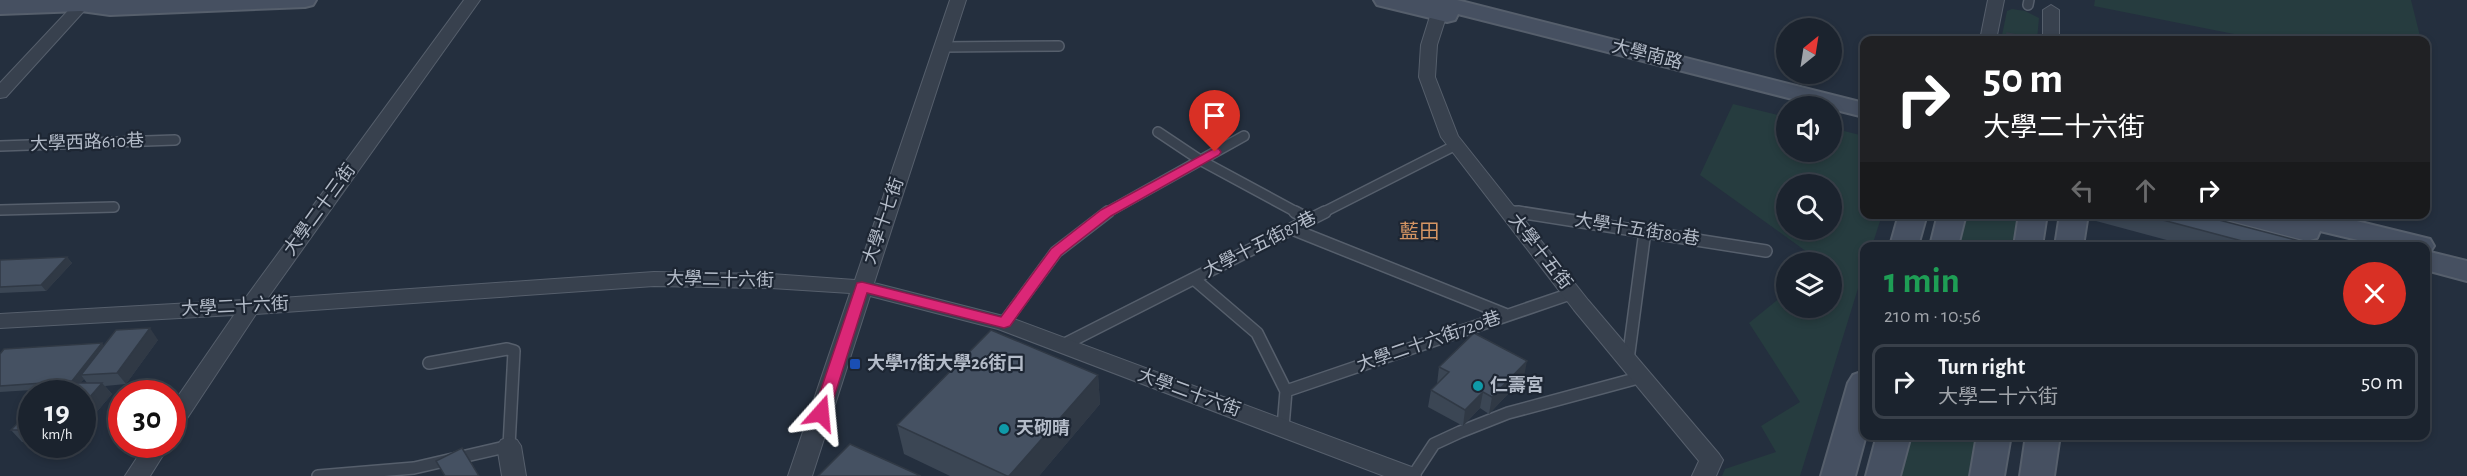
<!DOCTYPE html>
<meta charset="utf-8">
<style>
:root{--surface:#1b232e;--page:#242b36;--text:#f1f3f6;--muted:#a0a4aa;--line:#39404a}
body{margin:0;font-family:"Alegreya Sans","Noto Sans TC",sans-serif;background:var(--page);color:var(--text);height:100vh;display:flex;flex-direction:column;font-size:22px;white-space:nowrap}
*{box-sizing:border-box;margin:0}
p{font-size:20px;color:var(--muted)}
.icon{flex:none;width:33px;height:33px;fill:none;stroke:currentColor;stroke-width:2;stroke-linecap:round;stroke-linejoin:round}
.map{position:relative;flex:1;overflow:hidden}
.drawer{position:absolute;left:1860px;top:242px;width:570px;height:198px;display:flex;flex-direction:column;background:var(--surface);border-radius:12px;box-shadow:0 3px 9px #0003,0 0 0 2px var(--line)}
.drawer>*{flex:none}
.banner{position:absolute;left:1860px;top:36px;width:570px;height:183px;border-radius:12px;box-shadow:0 3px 9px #0003,0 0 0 2px var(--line);background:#202124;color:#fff;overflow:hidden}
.needle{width:39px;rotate:30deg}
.tools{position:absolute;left:1776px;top:18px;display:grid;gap:12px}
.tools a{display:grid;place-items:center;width:66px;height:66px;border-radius:50%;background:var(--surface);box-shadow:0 3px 9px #0003,0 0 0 2px var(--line);font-size:30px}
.speed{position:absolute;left:18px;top:380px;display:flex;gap:12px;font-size:30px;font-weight:700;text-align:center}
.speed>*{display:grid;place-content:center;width:78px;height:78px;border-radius:50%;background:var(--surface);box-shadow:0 3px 9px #0003,0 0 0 2px var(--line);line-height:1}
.speed small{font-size:15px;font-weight:400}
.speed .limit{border:9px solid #d22;background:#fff;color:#111}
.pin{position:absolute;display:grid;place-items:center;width:51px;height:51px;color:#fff;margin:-62px -26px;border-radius:50% 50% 50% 0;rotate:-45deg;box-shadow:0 0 6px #0007}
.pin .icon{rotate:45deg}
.me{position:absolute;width:66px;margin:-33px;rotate:18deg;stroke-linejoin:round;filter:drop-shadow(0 0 4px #0008)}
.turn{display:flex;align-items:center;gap:21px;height:126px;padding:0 24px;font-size:27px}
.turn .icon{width:78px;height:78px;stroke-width:2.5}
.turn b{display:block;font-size:42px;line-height:51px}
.lanes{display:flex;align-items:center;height:57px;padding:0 24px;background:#0003;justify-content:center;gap:30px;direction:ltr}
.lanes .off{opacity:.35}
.round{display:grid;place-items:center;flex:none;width:63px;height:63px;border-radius:32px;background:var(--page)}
.summary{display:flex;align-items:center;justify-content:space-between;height:102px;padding:0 24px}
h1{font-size:36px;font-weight:600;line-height:45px;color:#1e9e55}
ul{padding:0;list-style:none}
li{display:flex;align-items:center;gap:18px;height:75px;margin:0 12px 9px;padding:0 12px;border:3px solid var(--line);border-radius:12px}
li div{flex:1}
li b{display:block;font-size:22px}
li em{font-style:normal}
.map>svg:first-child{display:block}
</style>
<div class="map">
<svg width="2467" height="476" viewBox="0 0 2467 476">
<rect width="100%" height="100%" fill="#242f3e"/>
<path fill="#263c3f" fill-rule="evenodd" d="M2095,0H2411L2421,40H2264L2094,6Z
M2012,9L2025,11L2039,18L2037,40H2001L2007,11Z
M1733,104L1786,117V152H1832V128L1864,136V214L1882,215L1872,246H1864V269L1800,476H1722L1725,469L1776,452L1761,426L1800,402L1749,323L1786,293V308H1832V262H1821L1700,175ZM1832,184V230H1786V184Z
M1960,215H2021L2015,246H1952Z
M1905,435H1978L1970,476H1894Z"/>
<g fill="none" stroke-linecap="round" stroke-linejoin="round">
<defs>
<path id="lane-far1" d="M2028,5L2029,0
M943,47L1059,46
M1158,132L1200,160L1298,213
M0,146L175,140
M0,210L114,207
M1507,210L1527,213
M1106,213L1244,136
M1322,213L1456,145"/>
<path id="lane" d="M1295,212L1310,220
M1518,212L1766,251
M1292,229L1507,315
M1194,279L1257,333L1286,391L1283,427
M1004,323L1056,252L1108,212
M1063,345L1325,212
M1628,360L1645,231
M1286,391L1573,293
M318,476L414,468L509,446L514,351L507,349L429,363
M1413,476L1434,444L1460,432L1508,413L1642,377"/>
<path id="street" d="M78,0H94L6,97L0,98V83Z
M464,0H480L267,299L654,272L771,274L855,280L950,0H966L874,283L1011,318L1417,469L1421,476H1384L998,329L870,296L812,476H788L850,293L771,288L654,286L256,314L180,429L172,431V405L234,315L0,328V314L244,300Z
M1449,0L1454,4L1447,14L1437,45L1435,77L1458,136L1588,300L1719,454L1723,460L1716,476H1692L1699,461L1574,310L1441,137L1419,77L1421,45L1431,13L1441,1Z
M1988,0H2004L1996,40H1980Z
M2051,5L2059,10V40H2043V10Z
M509,437L517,440L521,446L526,476H502L497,446L501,440Z
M146,444H170L150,476H125Z"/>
<path id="secondary" d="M0,0H316L313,5L305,7L110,15L81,11L0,14Z
M1374,0H1457L1864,103V117L1832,109V106H1820L1458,14L1455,20L1447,22L1377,5Z
M1899,214H1927L1918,246H1890Z
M1938,214H1966L1958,246H1930Z
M2019,214H2047L2042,246H2014Z
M2060,214H2088L2083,246H2055Z
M2223,214H2328L2430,239L2434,246L2430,252L2467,261V281L2426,270V246H2383L2320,231L2317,238L2307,241L2227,220Z
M1864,371L1866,435L1855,476H1821L1848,383L1853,375Z
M1877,435H1911L1900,476H1866Z
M1977,435H2011L2004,476H1970Z
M2026,435H2060L2054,476H2020Z"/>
</defs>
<use href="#lane-far1" stroke="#565f6c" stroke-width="12"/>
<use href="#lane" stroke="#565f6c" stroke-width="14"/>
<use href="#street" stroke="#565f6c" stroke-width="2"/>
<use href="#secondary" stroke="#565f6c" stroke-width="4"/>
<use href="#lane-far1" stroke="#38414e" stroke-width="9"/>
<use href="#lane" stroke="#38414e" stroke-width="11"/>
<use href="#street" fill="#38414e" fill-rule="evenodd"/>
<use href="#secondary" fill="#465061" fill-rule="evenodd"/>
</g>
<path fill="#3b4654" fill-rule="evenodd" d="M2097,214H2196L2319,246H2189L2096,221Z
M67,257L72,263L46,291L0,293V260Z
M158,340L126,384L105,386L112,394L82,429V393L48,389L0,392V354L104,346ZM84,379L87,383H80Z
M1439,367L1524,377L1489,414L1480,408L1463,426L1428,407L1431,390L1437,384Z
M1098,375L1100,404L1039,476H950L904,454L897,425Z
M32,408V442H22L11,430Z"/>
<path fill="#303945" d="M67,257L72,263L46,291L41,285Z
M150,328L158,340L126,384L117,373Z
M102,343L107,349L81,375L84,379L77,387L72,381Z
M1527,361L1524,377L1489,414L1492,397Z
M1098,375L1100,404L1039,476H1009Z
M102,383L112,394L82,429V406Z
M1483,392L1480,408L1463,426L1465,410Z"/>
<path fill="#455162" stroke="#303945" stroke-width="1.5" d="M2007,33L2042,40H2006Z
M2140,214H2196L2319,246H2261Z
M67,257L41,285L0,287V260Z
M150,328L117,373L81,375L116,330Z
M991,330L1098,375L1009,476H1007L897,425Z
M1474,333L1527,361L1492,397L1483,392L1465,410L1431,390L1449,372L1439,367Z
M102,343L72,381L0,386V354L4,349Z
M54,383H102L82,406V393H45Z
M32,408V430H11Z
M850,444L921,476H818Z
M462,448L479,476H445L436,461Z"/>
<path fill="#db2777" stroke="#8e194d" stroke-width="1.5" d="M1215,148L1219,149L1221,152L1219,155L1111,216L1061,255L1010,326L1004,328L867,293L829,413L826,417H815L813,413L857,283L862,282L1001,317L1051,249L1101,210Z"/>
<rect fill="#1a4fb4" stroke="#1d2633" stroke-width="2" x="849" y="358" width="12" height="12" rx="3"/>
<g fill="#0f9aa8" stroke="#1d2633" stroke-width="2">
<circle cx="1478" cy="386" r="6"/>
<circle cx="1004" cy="429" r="6"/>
</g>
<g text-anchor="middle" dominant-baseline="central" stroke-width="4.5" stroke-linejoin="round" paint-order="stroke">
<g font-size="18" fill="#b4bcc9" stroke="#1d2633">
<text transform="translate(1647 55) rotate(14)">大學南路</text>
<text transform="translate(87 143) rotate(-2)">大學西路610巷</text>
<text transform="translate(320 210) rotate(-54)">大學二十三街</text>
<text transform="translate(884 221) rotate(-71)">大學十七街</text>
<text transform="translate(1637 230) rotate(9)">大學十五街80巷</text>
<text transform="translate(1260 245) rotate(-27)">大學十五街87巷</text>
<text transform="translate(1540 252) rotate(52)">大學十五街</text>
<text transform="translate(720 280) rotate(1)">大學二十六街</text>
<text transform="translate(235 307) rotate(-3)">大學二十六街</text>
<text transform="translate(1429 342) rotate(-19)">大學二十六街720巷</text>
<text transform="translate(1189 393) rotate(20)">大學二十六街</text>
</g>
<g font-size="18" font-weight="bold" fill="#b4bcc9" stroke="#1d2633" text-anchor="start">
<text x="867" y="364">大學17街大學26街口</text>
<text x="1490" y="386">仁壽宮</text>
<text x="1016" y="429">天砌晴</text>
</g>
<g font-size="20" fill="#d59563" stroke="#1d2633">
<text x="1419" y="232">藍田</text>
</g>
</g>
</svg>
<div class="tools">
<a><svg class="needle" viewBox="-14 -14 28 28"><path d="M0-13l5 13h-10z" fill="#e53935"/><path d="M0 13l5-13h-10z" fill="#a0a4aa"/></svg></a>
<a><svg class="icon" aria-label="sound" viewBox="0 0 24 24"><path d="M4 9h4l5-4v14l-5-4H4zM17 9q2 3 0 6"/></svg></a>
<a><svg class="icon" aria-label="search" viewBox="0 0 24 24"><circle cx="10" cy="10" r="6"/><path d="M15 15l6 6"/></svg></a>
<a><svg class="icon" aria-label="layers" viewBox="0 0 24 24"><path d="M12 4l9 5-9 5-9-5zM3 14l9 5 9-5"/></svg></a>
</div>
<div class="speed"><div>19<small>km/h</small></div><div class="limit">30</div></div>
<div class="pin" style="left:1215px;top:152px;background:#d93025"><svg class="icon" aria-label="arrive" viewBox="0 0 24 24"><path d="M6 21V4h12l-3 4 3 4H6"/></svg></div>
<svg class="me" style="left:821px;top:413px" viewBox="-20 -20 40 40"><path d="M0-17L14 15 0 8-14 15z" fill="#db2777" stroke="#fff" stroke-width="4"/></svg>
<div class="banner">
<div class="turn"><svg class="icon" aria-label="right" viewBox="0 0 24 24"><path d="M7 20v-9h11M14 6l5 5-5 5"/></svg><div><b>50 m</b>大學二十六街</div></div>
<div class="lanes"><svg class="icon off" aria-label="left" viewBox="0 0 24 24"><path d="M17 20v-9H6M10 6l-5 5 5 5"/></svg><svg class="icon off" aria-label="ahead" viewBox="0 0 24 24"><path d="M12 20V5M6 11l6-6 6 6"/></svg><svg class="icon" aria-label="right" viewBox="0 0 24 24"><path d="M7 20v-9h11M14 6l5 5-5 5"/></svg></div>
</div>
<section class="drawer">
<div class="summary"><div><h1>1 min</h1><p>210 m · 10:56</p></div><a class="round" style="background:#d93025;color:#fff"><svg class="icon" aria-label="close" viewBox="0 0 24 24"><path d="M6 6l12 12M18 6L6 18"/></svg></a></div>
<ul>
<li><svg class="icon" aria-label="right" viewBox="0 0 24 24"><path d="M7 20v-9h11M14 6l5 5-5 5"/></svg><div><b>Turn right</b><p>大學二十六街</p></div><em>50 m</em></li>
</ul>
</section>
</div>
